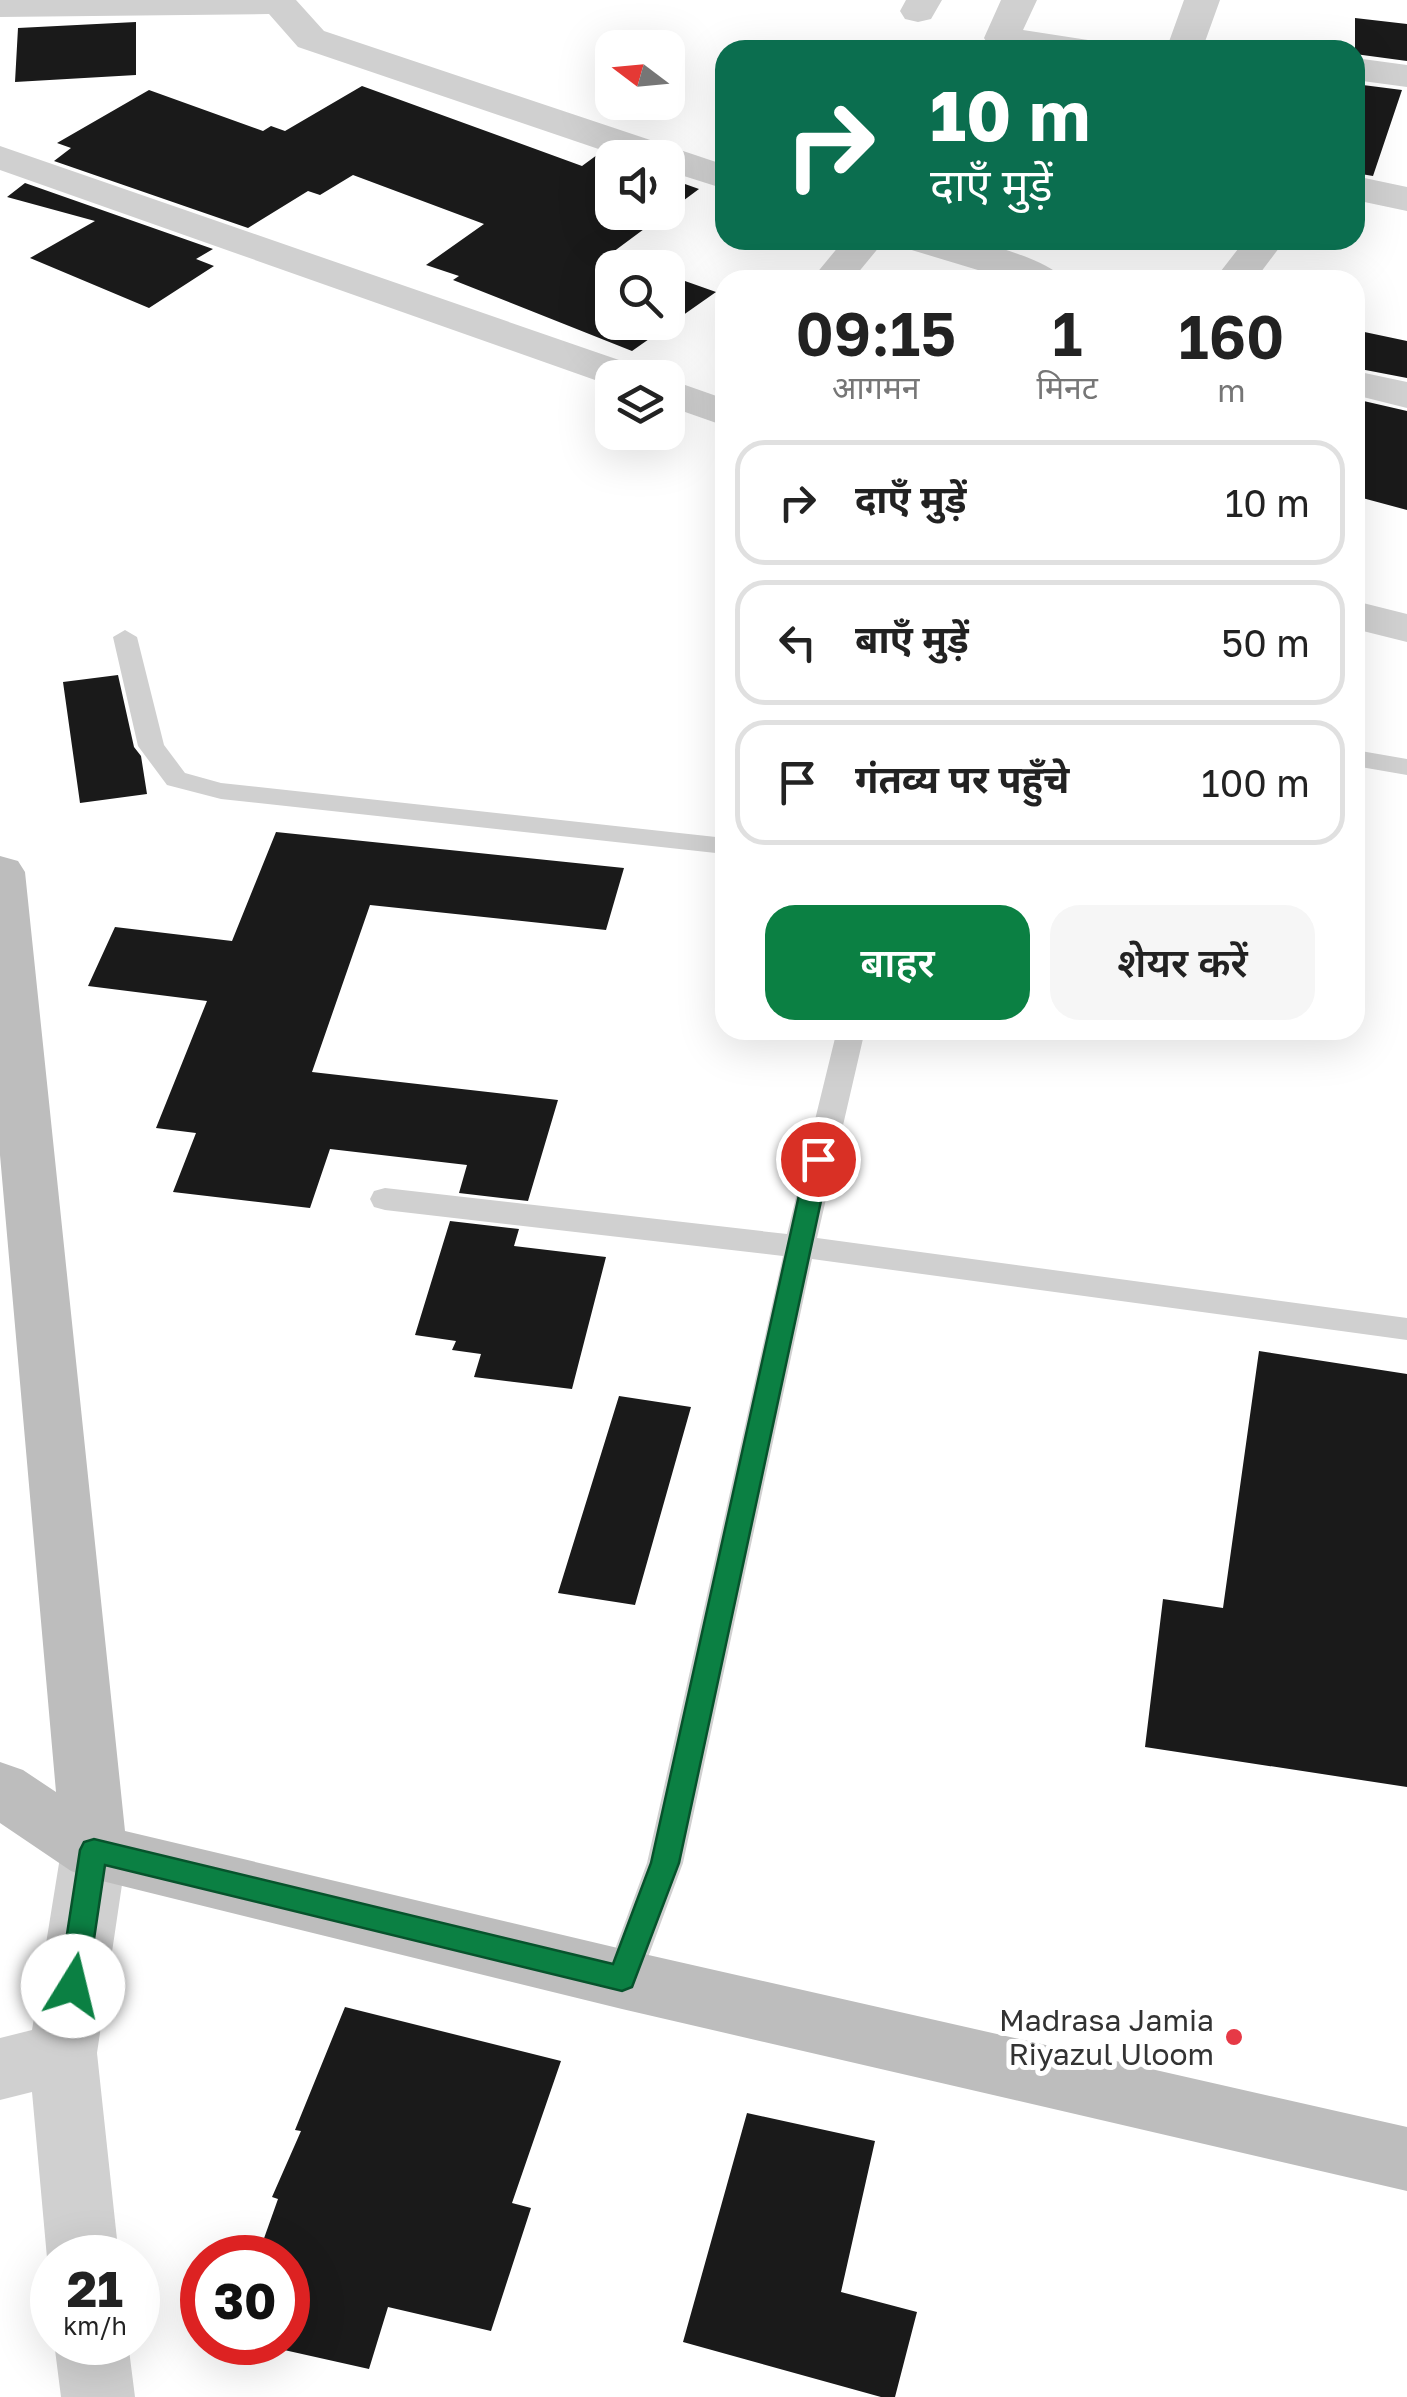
<!DOCTYPE html>
<html lang="hi">
<meta charset="utf-8">
<style>
:root{--surface:#fff;--page:#f6f6f6;--text:#222;--muted:#767676;--line:#e0e0e0;--accent:#0b8043}
body{margin:0;font-family:"Golos Text","Noto Sans Devanagari",sans-serif;background:var(--page);color:var(--text);height:100vh;display:flex;flex-direction:column;font-size:38px;white-space:nowrap}
*{box-sizing:border-box;margin:0}
p{font-size:32px;color:var(--muted)}
.icon{flex:none;width:55px;height:55px;fill:none;stroke:currentColor;stroke-width:2;stroke-linecap:round;stroke-linejoin:round}
.map{position:relative;flex:1;overflow:hidden}
.panel{position:absolute;left:715px;top:270px;width:650px;height:770px;display:flex;flex-direction:column;background:var(--surface);border-radius:30px;box-shadow:0 10px 40px #0002}
.panel>*{flex:none}
.guide{position:absolute;left:715px;top:40px;width:650px;height:210px;border-radius:30px;box-shadow:0 10px 40px #0002;background:#0b6e4f;color:#fff;overflow:hidden}
.needle{width:65px;rotate:286deg}
.tools{position:absolute;left:595px;top:30px;display:grid;gap:20px}
.tools a{display:grid;place-items:center;width:90px;height:90px;border-radius:20px;background:var(--surface);box-shadow:0 10px 40px #0002;font-size:50px}
.speed{position:absolute;left:30px;top:2235px;display:flex;gap:20px;font-size:50px;font-weight:700;text-align:center}
.speed>*{display:grid;place-content:center;width:130px;height:130px;border-radius:50%;background:var(--surface);box-shadow:0 10px 40px #0002;line-height:1}
.speed small{font-size:25px;font-weight:400}
.speed .limit{border:15px solid #d22;background:#fff;color:#111}
.pin{position:absolute;display:grid;place-items:center;width:85px;height:85px;color:#fff;margin:-42px;border:5px solid #fff;border-radius:50%;box-shadow:0 2px 10px #0007}
.me{position:absolute;width:110px;margin:-55px;rotate:9deg;stroke-linejoin:round;filter:drop-shadow(0 0 8px #0008)}
.turn{display:flex;align-items:center;gap:35px;height:210px;padding:0 50px;font-size:45px}
.turn .icon{width:130px;height:130px;stroke-width:2.5}
.turn b{display:block;font-size:70px;line-height:85px}
.eta{display:flex;justify-content:space-evenly;align-items:center;height:170px;text-align:center}
.eta b{font-size:60px;font-weight:600;line-height:70px}
.cta{display:flex;gap:20px;margin-top:auto;padding:20px 50px}
.cta a{flex:1;height:115px;border-radius:30px;background:var(--accent);color:#fff;font-size:40px;font-weight:600;line-height:115px;text-align:center}
.cta a+a{background:var(--page);color:var(--text)}
ul{padding:0;list-style:none}
li{display:flex;align-items:center;gap:30px;height:125px;margin:0 20px 15px;padding:0 30px;border:5px solid var(--line);border-radius:30px}
li div{flex:1}
li b{display:block;font-size:38px}
li em{font-style:normal}
.map>svg:first-child{display:block}
</style>
<div class="map">
<svg width="1407" height="2397" viewBox="0 0 1407 2397">
<rect width="100%" height="100%" fill="#fff"/>
<path fill="#1a1a1a" d="M1355,18L1407,24V61L1355,54Z
M136,22V75L15,82L18,28Z
M1355,84L1402,90L1373,176L1355,173Z
M362,86L582,166L597,155L612,160V212H667L609,255L645,268H612V322H668V275L716,292L632,351L453,280L459,276L426,265L484,224L353,175L320,195L308,191L248,228L54,161L71,148L57,143L149,90L263,131L271,126L285,131Z
M668,178L699,189L668,212Z
M25,183L213,249L196,259L214,266L149,308L30,258L95,221L7,197Z
M1355,330L1407,341V378L1355,368Z
M1355,399L1407,411V510L1355,496Z
M118,675L134,747L141,756L147,794L80,803L63,682Z
M276,832L624,868L606,930L370,905L312,1072L558,1100L528,1201L459,1193L467,1165L330,1149L310,1208L173,1192L196,1133L156,1128L207,1001L88,986L115,927L232,941Z
M450,1221L519,1229L514,1246L606,1257L572,1389L474,1377L481,1354L452,1350L456,1341L415,1335Z
M1259,1351L1407,1374V1787L1145,1747L1163,1599L1223,1608Z
M619,1396L691,1407L635,1605L558,1593Z
M345,2007L561,2061L512,2203L531,2208L491,2331L388,2307L369,2369L249,2342H288V2258H257L278,2199L272,2197L301,2131L295,2130Z
M747,2113L875,2141L841,2292L917,2312L895,2397H881L683,2342Z"/>
<g fill="none" stroke-linecap="round" stroke-linejoin="round">
<path fill="#d0d0d0" fill-rule="evenodd" d="M125,630L137,637L164,745L185,773L221,783L725,838V854L221,799L167,785L138,746L113,637Z
M1355,750L1407,759V775L1355,766Z
M837,1030H865L817,1238L1407,1318V1340L812,1259L683,1863L640,1979L635,1990L622,1995L609,1990L604,1979L647,1863L783,1256L385,1210L374,1207L370,1199L374,1191L385,1188L787,1234Z"/>
<path fill="#d0d0d0" fill-rule="evenodd" d="M0,0H296L324,31L725,165V189L668,171V158H625L298,47L269,14L0,17Z
M906,0H942L931,19L918,22L905,19L900,11Z
M1001,0H1037L1023,30L1101,42L1106,50H1011L989,46L984,38Z
M1184,0H1220L1202,50H1166Z
M1355,58L1407,65V87L1355,80Z
M0,146L645,369L650,378H612V386L0,170Z
M1355,176L1407,187V211L1355,200Z
M844,240H885L852,280H811Z
M899,240C920,240 942,237 963,240C987,243 1050,260 1064,280H1011L905,248Z
M1245,240H1285L1255,280H1214Z
M1355,371L1407,382V408L1355,395Z
M668,379L725,399V426L668,406Z
M1355,601L1407,614V642L1355,629Z
M94,1823L117,1831L127,1851L97,2053L119,2258H52V2271L47,2258L32,2092L0,2100V2038L32,2030L61,1851L71,1831Z
M54,2342H128L135,2397H61Z"/>
<path fill="#bdbdbd" fill-rule="evenodd" d="M0,856L18,861L25,872L125,1831L622,1949L1407,2127V2191L622,2009L94,1879L71,1871L0,1823V1762L23,1770L56,1792L0,1155Z"/>
</g>
<path fill="#0b8043" stroke="#07532c" stroke-width="2.5" d="M818,1151L830,1159L679,1863L632,1987L622,1991L105,1865L87,1986L83,1994L73,1998L63,1994L59,1986L80,1850L84,1842L94,1839L613,1964L651,1863L807,1159Z"/>
<circle fill="#e63946" stroke="#fff" stroke-width="4" cx="1234" cy="2037" r="10"/>
<g text-anchor="middle" dominant-baseline="central" stroke-width="10" stroke-linejoin="round" paint-order="stroke">
<g font-size="30" fill="#333" stroke="#fff" text-anchor="end">
<text x="1214" y="2020">Madrasa Jamia<tspan x="1214" dy="34">Riyazul Uloom</tspan></text>
</g>
</g>
</svg>
<div class="tools">
<a><svg class="needle" viewBox="-14 -14 28 28"><path d="M0-13l5 13h-10z" fill="#e53935"/><path d="M0 13l5-13h-10z" fill="#767676"/></svg></a>
<a><svg class="icon" aria-label="sound" viewBox="0 0 24 24"><path d="M4 9h4l5-4v14l-5-4H4zM17 9q2 3 0 6"/></svg></a>
<a><svg class="icon" aria-label="search" viewBox="0 0 24 24"><circle cx="10" cy="10" r="6"/><path d="M15 15l6 6"/></svg></a>
<a><svg class="icon" aria-label="layers" viewBox="0 0 24 24"><path d="M12 4l9 5-9 5-9-5zM3 14l9 5 9-5"/></svg></a>
</div>
<div class="speed"><div>21<small>km/h</small></div><div class="limit">30</div></div>
<div class="pin" style="left:818px;top:1159px;background:#d93025"><svg class="icon" aria-label="arrive" viewBox="0 0 24 24"><path d="M6 21V4h12l-3 4 3 4H6"/></svg></div>
<svg class="me" style="left:73px;top:1986px" viewBox="-20 -20 40 40"><circle r="19" fill="#fff"/><path d="M0-13L10 11 0 6-10 11z" fill="#0b8043"/></svg>
<div class="guide">
<div class="turn"><svg class="icon" aria-label="right" viewBox="0 0 24 24"><path d="M7 20v-9h11M14 6l5 5-5 5"/></svg><div><b>10 m</b>दाएँ मुड़ें</div></div>
</div>
<section class="panel">
<div class="eta">
<div><b>09:15</b><p>आगमन</p></div>
<div><b>1</b><p>मिनट</p></div>
<div><b>160</b><p>m</p></div>
</div>
<ul>
<li><svg class="icon" aria-label="right" viewBox="0 0 24 24"><path d="M7 20v-9h11M14 6l5 5-5 5"/></svg><div><b>दाएँ मुड़ें</b></div><em>10 m</em></li>
<li><svg class="icon" aria-label="left" viewBox="0 0 24 24"><path d="M17 20v-9H6M10 6l-5 5 5 5"/></svg><div><b>बाएँ मुड़ें</b></div><em>50 m</em></li>
<li><svg class="icon" aria-label="arrive" viewBox="0 0 24 24"><path d="M6 21V4h12l-3 4 3 4H6"/></svg><div><b>गंतव्य पर पहुँचे</b></div><em>100 m</em></li>
</ul>
<div class="cta"><a>बाहर</a><a>शेयर करें</a></div>
</section>
</div>
